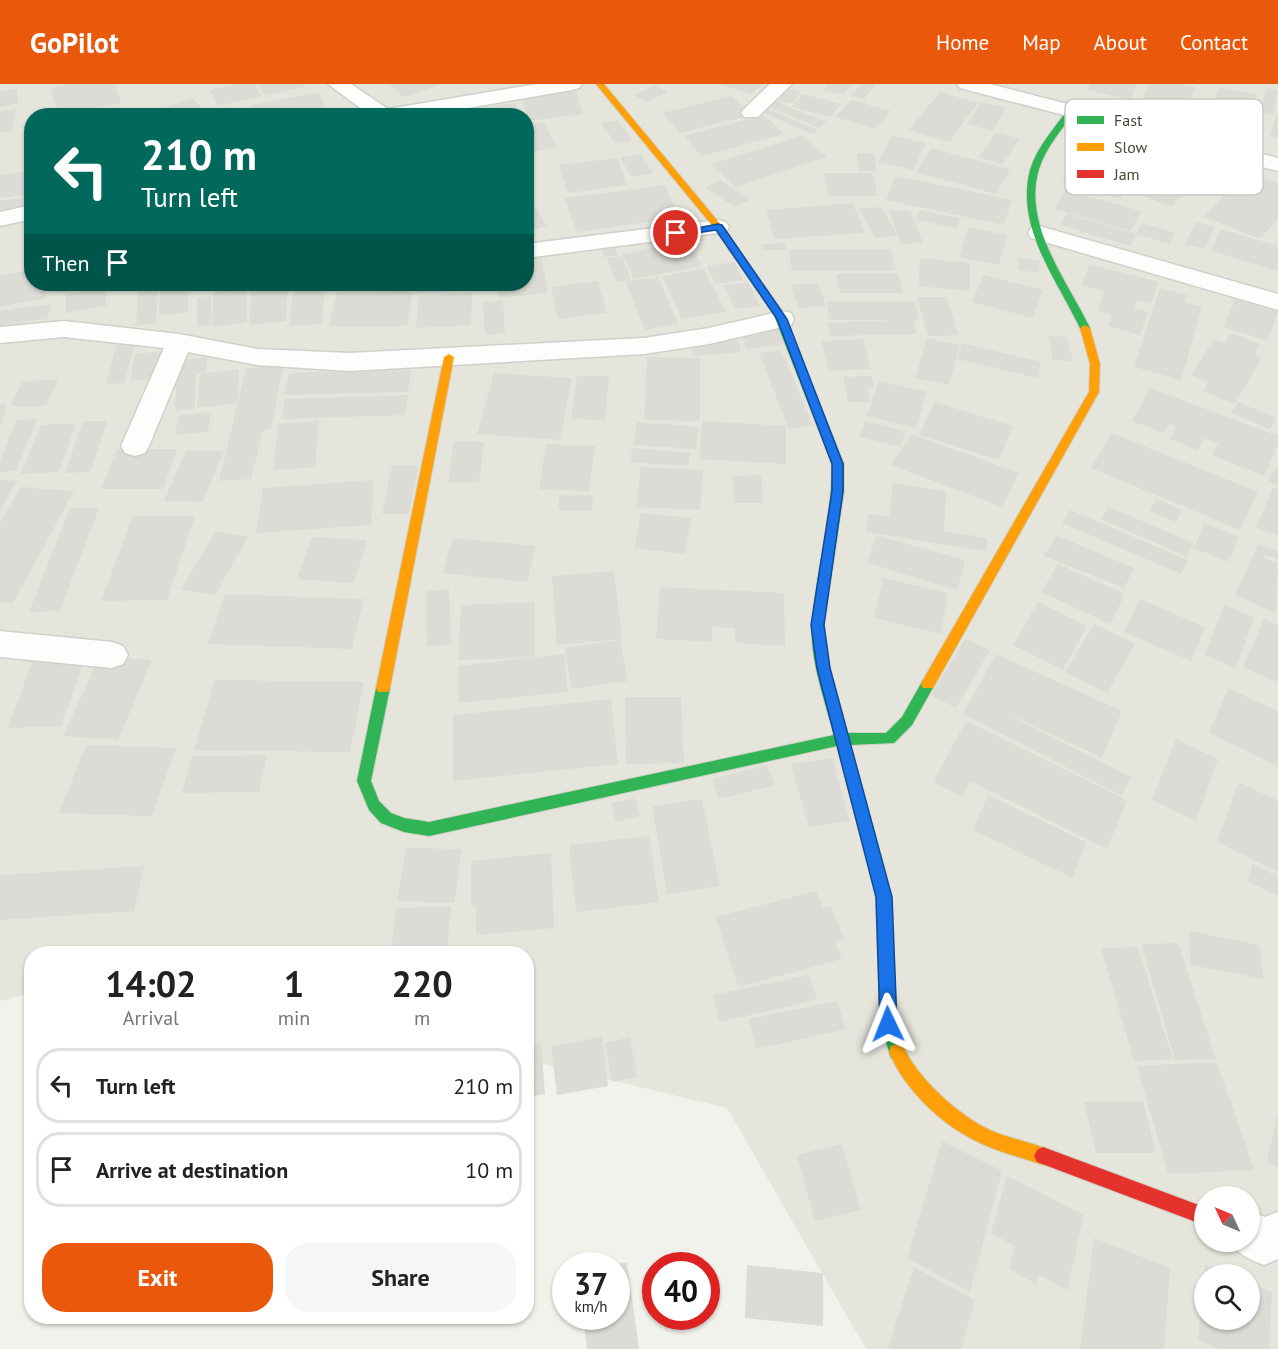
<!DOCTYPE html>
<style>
:root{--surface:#fff;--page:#f6f6f6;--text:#222;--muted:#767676;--line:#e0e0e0;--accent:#ea580c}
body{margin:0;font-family:"PT Sans",sans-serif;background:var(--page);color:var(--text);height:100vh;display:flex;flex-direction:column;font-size:22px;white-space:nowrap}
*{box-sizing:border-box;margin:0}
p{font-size:20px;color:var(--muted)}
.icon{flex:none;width:33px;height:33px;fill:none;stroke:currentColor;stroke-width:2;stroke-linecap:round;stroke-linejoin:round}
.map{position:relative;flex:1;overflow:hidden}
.side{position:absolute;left:24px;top:862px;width:510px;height:378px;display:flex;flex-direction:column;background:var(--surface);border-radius:24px;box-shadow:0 2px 4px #0004}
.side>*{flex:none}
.banner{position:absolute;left:24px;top:24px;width:510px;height:183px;border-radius:24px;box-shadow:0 2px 4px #0004;background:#00695c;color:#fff;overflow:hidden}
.needle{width:39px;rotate:314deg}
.controls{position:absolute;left:1194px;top:1102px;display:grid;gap:12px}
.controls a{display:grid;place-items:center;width:66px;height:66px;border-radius:50%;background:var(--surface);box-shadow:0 2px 4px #0004;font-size:30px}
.speed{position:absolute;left:552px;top:1168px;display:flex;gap:12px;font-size:30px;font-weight:700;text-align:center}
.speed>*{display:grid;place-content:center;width:78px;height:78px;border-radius:50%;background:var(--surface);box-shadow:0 2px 4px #0004;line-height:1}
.speed small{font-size:15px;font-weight:400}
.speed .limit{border:9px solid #d22;background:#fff;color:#111}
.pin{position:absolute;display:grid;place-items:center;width:51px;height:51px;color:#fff;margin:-26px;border:3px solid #fff;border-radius:50%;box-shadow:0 2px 6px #0007}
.me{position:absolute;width:66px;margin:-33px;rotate:358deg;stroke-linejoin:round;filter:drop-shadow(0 0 4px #0008)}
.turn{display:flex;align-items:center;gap:21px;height:126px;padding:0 18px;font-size:27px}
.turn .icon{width:78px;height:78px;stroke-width:2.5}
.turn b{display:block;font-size:42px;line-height:51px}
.then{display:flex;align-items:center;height:57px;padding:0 18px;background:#0003;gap:12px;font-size:22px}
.eta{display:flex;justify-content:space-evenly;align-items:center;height:102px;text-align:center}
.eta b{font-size:36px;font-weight:700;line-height:42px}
.primary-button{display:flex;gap:12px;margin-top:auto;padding:12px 18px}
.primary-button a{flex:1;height:69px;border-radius:24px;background:var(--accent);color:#fff;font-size:24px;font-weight:700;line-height:69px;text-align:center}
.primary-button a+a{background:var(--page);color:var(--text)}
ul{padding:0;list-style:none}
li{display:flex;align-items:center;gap:18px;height:75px;margin:0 12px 9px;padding:0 6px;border:3px solid var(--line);border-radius:24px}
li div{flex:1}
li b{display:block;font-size:22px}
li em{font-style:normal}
header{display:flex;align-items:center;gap:36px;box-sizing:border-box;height:84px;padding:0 30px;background:var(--accent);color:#fff}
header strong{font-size:28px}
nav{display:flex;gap:33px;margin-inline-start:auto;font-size:21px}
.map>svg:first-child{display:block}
</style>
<header>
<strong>GoPilot</strong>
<nav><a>Home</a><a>Map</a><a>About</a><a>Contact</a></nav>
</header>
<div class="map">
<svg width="1278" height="1265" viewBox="0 0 1278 1265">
<rect width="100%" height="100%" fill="#f2f2ed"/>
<path fill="#e5e5dc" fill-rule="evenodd" d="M0,0H1278V1265H866L727,1024L527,976L526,870H32L31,909L0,917ZM32,32H526V200H32ZM1204,1113H1250V1158H1204ZM1204,1191H1250V1236H1204Z"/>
<path fill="#dcdbd6" d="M70,0H115L121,19L59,32L51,4Z
M235,0H254L261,12L219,22L210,6Z
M258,0H304L306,2L265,12Z
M388,0H442L403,13Z
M718,0H762L752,10Z
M828,0H853L843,11L823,6Z
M860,0H876L864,15L851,12Z
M1090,0H1137L1130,16L1087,6Z
M1149,0H1184L1196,3L1185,29L1141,19Z
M655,1L668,8L646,18L634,11Z
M1220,3L1257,11L1244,48L1205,38Z
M17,4L18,19L0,23V7Z
M1266,4L1278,7L1273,31L1260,28Z
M786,5L801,7L794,19L779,17Z
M576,7L583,30L528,37L521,13Z
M319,8L327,28L309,32H252L249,22Z
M940,8L978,19L949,58L909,46Z
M803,10L841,20L830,33L792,23Z
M732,12L750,31L680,49L662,29Z
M193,14L208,32H146L145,29Z
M775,16L791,24L827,38L819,44L767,22Z
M851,16L891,27L876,45L835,33Z
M981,18L1006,24L993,47L967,40Z
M516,19L520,32H486L484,23Z
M766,24L818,46L812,50L760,27Z
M17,25L12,47L0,48V27Z
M1277,28H1278V54L1270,52Z
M764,31L784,50L702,72L684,52Z
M618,36L633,57L616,60L601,39Z
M544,38L556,63L526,69V41Z
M997,48L1020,55L1002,80L979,73Z
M802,52L827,73L735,103L711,80Z
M892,52L926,59L913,86L878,78Z
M931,64L1010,85L996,110L916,88Z
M857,69L875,70L876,87H858Z
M641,70L653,89L632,93L620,74Z
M617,74L627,101L568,109L559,81Z
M1072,80L1123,94L1117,103L1126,105L1121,115L1062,99Z
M32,87L31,110L0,114V91Z
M1153,87L1190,100L1172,123L1135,109Z
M1246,87L1278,99V135L1260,155L1204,133Z
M823,89H872L878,112H828Z
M896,92L1012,116L1004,141L886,116Z
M721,96L750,116L735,123L705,104Z
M665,101L679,134L577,148L565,114Z
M1065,106L1141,127L1131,147L1054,125Z
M32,112V123L0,128V117Z
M531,116L547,142L526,147V117Z
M853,119L865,149L775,155L766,126Z
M881,123L897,151L875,154L859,125Z
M910,126L923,159L901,160L889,127Z
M920,126L960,134L957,144L916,136Z
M1067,130L1137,150L1131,162L1060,141Z
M1196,138L1215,143L1205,165L1185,160Z
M1142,139L1175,149L1170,160L1136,150Z
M968,143L1007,151L999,181L959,173Z
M1221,145L1278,162V187L1211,167Z
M684,150L702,182L634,195L622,170L670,161L666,153Z
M785,159L786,166H762L761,160Z
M615,162L618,171L604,173L601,164Z
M891,165L896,186L792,187L789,166Z
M541,171L548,209L499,214L497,200H526V172Z
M622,172L631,196L616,198L607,174Z
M920,174L970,179V207L918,202Z
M1018,174L1040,177L1039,189L1018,186Z
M734,178L743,196L715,200L707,182Z
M1090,180L1158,198L1151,220L1137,216L1134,224L1148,228L1140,251L1108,242L1112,231L1097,227L1105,207L1081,201Z
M704,185L726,228L682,235L662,192Z
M32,186V200H45L46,214L0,223V192Z
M836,190H898L903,209H840Z
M983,191L1043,206L1033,234L972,218Z
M658,193L678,240L645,246L626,198Z
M598,197L607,229L558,235L551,203Z
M748,198L760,222L735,225L724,201Z
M818,199L826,222L799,224L791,201Z
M58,200H104L105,201L58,209Z
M138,200H158L156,239L136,242Z
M160,200H188V228L159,232Z
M247,200V238L212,243L213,204Z
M252,200H288L286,237L249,241Z
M294,200H325L322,240L289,242Z
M417,200H478V205L417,209Z
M106,203V222L66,229V210Z
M1160,204L1187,211L1184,218L1202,223L1181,296L1134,283Z
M413,207L407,242H329L337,208Z
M472,209L471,241L416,244L419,211Z
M211,212V241L197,243V214Z
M917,213H947L958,251L928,252Z
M1235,215L1278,228L1267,257L1224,243Z
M503,217L505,249L485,251L483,218Z
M827,217L915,218L919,236H913L917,250L830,252L827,239L902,236H829Z
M51,220L47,235L0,241V227Z
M779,244L786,261L746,265L740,248Z
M1231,249L1260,260L1254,270L1262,273L1235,320L1203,307L1208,298L1191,291L1214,255L1225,259Z
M737,252L741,268L694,272L690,256Z
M1048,252L1067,253L1073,277L1053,276Z
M927,254L960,261L949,301L915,294Z
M863,255L871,285L829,287L821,257Z
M135,258L124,299L106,300L117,259Z
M962,259L1041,278L1038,294L957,275Z
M781,266L813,341L789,345L759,269Z
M163,267L158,294L130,297L135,270Z
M207,273V288L196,290L195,325L175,327L178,277Z
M647,273L700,274V337L644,336Z
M283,282L271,345L263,346L251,395L219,397L246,284Z
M239,285L238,319L197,324L200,290Z
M411,286L408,308L284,311L289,289Z
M494,289L572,294L560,356L477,350Z
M577,292H609L605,336L571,335Z
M872,292L874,304H867L870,318H848L843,293Z
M58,296L46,322H10L23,297Z
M879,297L927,308L916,344L867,332Z
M1150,304L1278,352V361L1264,392L1212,371L1218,359L1204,354L1198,366L1170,355L1176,342L1169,340L1164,349L1132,337Z
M408,311L405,331L281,335L285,315Z
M935,318L1013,342L999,376L919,351Z
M1238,318L1276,334L1270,345L1231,329Z
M7,319L1,341H0V320Z
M211,328L208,348L175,351L179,331Z
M37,335L16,387L0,388V377L16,336Z
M83,337H107L90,388L65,389Z
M319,337L315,383L273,386L278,340Z
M702,337L786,342V380L699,375Z
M865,337L905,347L901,363L860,353Z
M637,338L699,343L696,365L633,361Z
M76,339L59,388L21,390L41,341Z
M1112,349L1258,408L1240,446L1091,384Z
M911,350L1019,389L1002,423L891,381Z
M454,358H484L479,398L448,399Z
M546,360L595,362L589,407L539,405Z
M632,364L690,369L688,382L630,378Z
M117,365H177L163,405H101Z
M186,366L224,367L203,418L164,417Z
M392,381L419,382L409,430H382Z
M1278,382V402L1268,397Z
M641,383L703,386L700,426L636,423Z
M761,391L763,419H734L733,392Z
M0,396L17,397L0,426Z
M374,396L371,441L256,449L263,404Z
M893,399L946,407L944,447L987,454V467L866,448L868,430L889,433Z
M21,403L74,407L13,519L0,518V438Z
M1273,404L1278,405V452L1256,443Z
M559,411H593L592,426H558Z
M1156,415L1182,426L1176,438L1150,427Z
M1109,423L1194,459L1187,473L1101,435Z
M70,424H99L60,527L29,528Z
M1070,426L1188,476L1181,490L1062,439Z
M641,429L691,434L685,470L634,464Z
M133,432H195L167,516L101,517Z
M1204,439L1239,453L1229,478L1194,464Z
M216,447L248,453L215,511L181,505Z
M876,451L965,476L957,506L867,479Z
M1056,451L1134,484L1124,504L1044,472Z
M312,453L367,456L354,499L297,495Z
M453,454L536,462L527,498L442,489Z
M1258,460L1278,468V476L1264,470L1263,474L1278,480L1276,529L1235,511Z
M1058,480L1125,510L1110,540L1041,508Z
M614,487L622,555L557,561L552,492Z
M883,494L948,509L941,550L874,534Z
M660,503L784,509L785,562L735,559V544L712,543V558L656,555Z
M449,505L451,560L427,563L426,507Z
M225,510L364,515L352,565L208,560Z
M1140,515L1205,543L1191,577L1124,548Z
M535,518V573L458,576L461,521Z
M1038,518L1087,542L1063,586L1013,561Z
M1224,521L1254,533L1236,584L1205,571Z
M1264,535L1278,541V599L1243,583Z
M1094,540L1135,560L1107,609L1065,588Z
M965,555L990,566L956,624L931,611Z
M620,556L628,597L571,605L565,564Z
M87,569L61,642L8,644L35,570Z
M564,570L568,608L459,619L458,582Z
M996,570L1122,627L1102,674L988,620L1131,693L1122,712L963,630Z
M99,573L152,576L118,656L63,652Z
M215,596L364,598L350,668L194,666Z
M1228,604L1278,627V682L1209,649Z
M625,613H681L684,679L626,680Z
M611,615L618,680L453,697V631Z
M966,637L1127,716L1107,765L970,697L962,713L933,698Z
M1176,655L1218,675L1196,737L1152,716Z
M86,661L176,664L152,732L59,729Z
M267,671L259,708L182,709L192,672Z
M832,674L850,737L809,743L791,680Z
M767,681L775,701L719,715L712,695Z
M1239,698L1278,717V788L1217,758Z
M988,711L1086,758L1073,794L973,746Z
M635,714L640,732L616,738L611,719Z
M702,715L720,802L667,810L652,722Z
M649,752L659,818L576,828L569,761Z
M406,764L462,765L454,819L397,817Z
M551,769L554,844L476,851V823H471V777Z
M1253,780L1278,793V812L1248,797Z
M144,782L134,827L0,836V791Z
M816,807L823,824L831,822L844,855L835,857L842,875L738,903L716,833Z
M451,822L447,864L391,866L396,824Z
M1189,847L1259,861L1264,895L1191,881Z
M1178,859L1216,975L1175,976L1141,860Z
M1138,863L1173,975L1134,977L1101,864Z
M809,891L817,916L719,938L713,911Z
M837,917L846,945L756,965L749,935Z
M602,953L608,1002L557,1011L551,962Z
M630,953L637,993L612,998L605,959Z
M541,959L545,1010L526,1013V961Z
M1217,978L1254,1086L1168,1090L1137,982Z
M1143,1017L1156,1069H1096L1084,1018Z
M1277,1032H1278V1084L1267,1078Z
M942,1057L1002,1087L970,1208L907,1174Z
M842,1060L861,1126L815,1137L797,1071Z
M1007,1092L1084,1131L1067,1206L1039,1191L1036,1200L1009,1185L1015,1162L991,1149Z
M1094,1154L1170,1184L1164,1265H1080Z
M627,1178L639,1265H587L583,1233H616V1180Z
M747,1181L823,1189V1242L745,1234Z
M1205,1181L1229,1191H1204Z
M914,1183L975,1216L961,1265H892L888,1263Z
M1250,1199L1272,1208L1269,1265H1219L1198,1256L1203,1203L1204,1236H1250Z"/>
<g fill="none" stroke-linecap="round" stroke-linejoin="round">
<defs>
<path id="street" d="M328,0H351L388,25L537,0H582L579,4L572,6L421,32H371Z
M770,0H792L758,33H744L741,29L744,25Z
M957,0H990L1278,74V87L960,4Z
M32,121V135L0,142V128Z
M718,136L726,138L729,143L726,148L526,174V160Z
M1039,142L1278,210V226L1031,154L1028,149L1031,144Z
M212,200H240L236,205L228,207L216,205Z
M782,227L791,229L794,235L791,241L709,260L644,270L350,287L257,281L188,268L149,362L145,369L135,372L125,369L121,362L164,264L64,253L0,259V243L64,237L179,250L257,265L350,269L644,254L709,244Z
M0,547L112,558L123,562L128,571L123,580L112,584L0,573Z
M1250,1127L1265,1133L1278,1128V1175L1264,1181C1252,1176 1237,1171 1232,1158H1250Z"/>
<path id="fast" d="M1069,24L1076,26C1063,44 1046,63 1039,85C1022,141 1067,196 1090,244L1085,247L1080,244C1057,196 1015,143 1030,86C1037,63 1055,43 1069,24Z
M778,226L783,229L844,380V407L824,541L830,584L847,649H886L902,633L923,596H933L935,600L912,641L894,659L850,661L892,813L896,940L905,968L903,974L897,976L891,974L880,940L876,813L837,662L429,752L404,748L381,739L369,726L357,697L376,604L378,600H388L390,604L371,697L379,717L391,729L404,734L429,738L834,651C825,617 809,574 812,539C816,486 832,434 832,380L773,229Z"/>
<path id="slow" d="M596,0H604L721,141L782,227V231H774L715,145Z
M1085,241L1090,244L1100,280L1099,308L933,604H923L921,600L923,596L1089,308L1090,280L1080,244Z
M449,270L454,273L390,604L388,608H378L376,604L444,273Z
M897,960L903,962C917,994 960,1033 992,1047C1011,1055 1031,1058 1049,1066L1052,1072L1049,1078L1043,1081C1021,1073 997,1068 976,1057C941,1040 904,1005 889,968L891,962Z"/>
<path id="jam" d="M1043,1063L1204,1123V1141L1037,1078L1034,1072L1037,1066Z"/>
</defs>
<use href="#street" stroke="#d0d0cb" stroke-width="3"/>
<use href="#fast" stroke="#d0d1c5" stroke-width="2"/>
<use href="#slow" stroke="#d0d1c5" stroke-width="2"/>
<use href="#jam" stroke="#d0d1c5" stroke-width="2"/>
<use href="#street" fill="#fdfdfc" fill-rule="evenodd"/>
<use href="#fast" fill="#30b455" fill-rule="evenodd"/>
<use href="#slow" fill="#ff9f0a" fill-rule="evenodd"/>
<use href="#jam" fill="#e5322d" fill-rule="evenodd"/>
</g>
<path fill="#1a73e8" stroke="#114b97" stroke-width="1.5" d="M718,140L722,141L787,235L843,380V407L824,541L830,584L892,813L897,940L894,946L888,949L883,946L880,940L876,813L817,584L811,541L832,407V380L777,235L716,146L676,152L671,149Z"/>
<rect x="1065" y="15" width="198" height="96" rx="9" fill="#fff" stroke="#c8c8c4" stroke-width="1.5"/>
<rect x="1077" y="32" width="27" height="8" fill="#30b455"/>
<rect x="1077" y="59" width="27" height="8" fill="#ff9f0a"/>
<rect x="1077" y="86" width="27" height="8" fill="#e5322d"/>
<g font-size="16" fill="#484739">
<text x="1114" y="42">Fast</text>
<text x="1114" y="69">Slow</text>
<text x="1114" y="96">Jam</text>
</g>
</svg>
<div class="controls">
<a><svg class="needle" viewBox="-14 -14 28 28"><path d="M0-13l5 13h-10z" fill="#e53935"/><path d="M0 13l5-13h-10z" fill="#767676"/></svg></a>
<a><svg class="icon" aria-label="search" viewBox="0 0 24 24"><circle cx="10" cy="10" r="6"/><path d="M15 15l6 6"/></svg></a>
</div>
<div class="speed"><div>37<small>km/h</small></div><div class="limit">40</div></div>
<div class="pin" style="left:676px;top:149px;background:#d93025"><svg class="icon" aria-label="arrive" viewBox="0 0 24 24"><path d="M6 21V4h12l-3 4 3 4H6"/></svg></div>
<svg class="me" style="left:888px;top:940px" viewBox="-20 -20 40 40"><path d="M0-17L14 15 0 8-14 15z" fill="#1a73e8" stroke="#fff" stroke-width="4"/></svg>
<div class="banner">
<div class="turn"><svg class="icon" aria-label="left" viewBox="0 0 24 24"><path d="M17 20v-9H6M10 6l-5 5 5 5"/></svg><div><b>210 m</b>Turn left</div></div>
<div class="then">Then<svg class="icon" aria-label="arrive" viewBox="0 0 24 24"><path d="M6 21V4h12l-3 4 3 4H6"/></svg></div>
</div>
<section class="side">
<div class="eta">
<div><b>14:02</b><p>Arrival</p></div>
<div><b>1</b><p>min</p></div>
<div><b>220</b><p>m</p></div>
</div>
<ul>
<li><svg class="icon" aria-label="left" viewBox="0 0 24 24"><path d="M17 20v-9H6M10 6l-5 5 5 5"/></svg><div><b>Turn left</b></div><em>210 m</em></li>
<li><svg class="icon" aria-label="arrive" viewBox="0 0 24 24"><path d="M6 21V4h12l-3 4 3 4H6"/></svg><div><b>Arrive at destination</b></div><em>10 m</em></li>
</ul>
<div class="primary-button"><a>Exit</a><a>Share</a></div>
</section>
</div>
